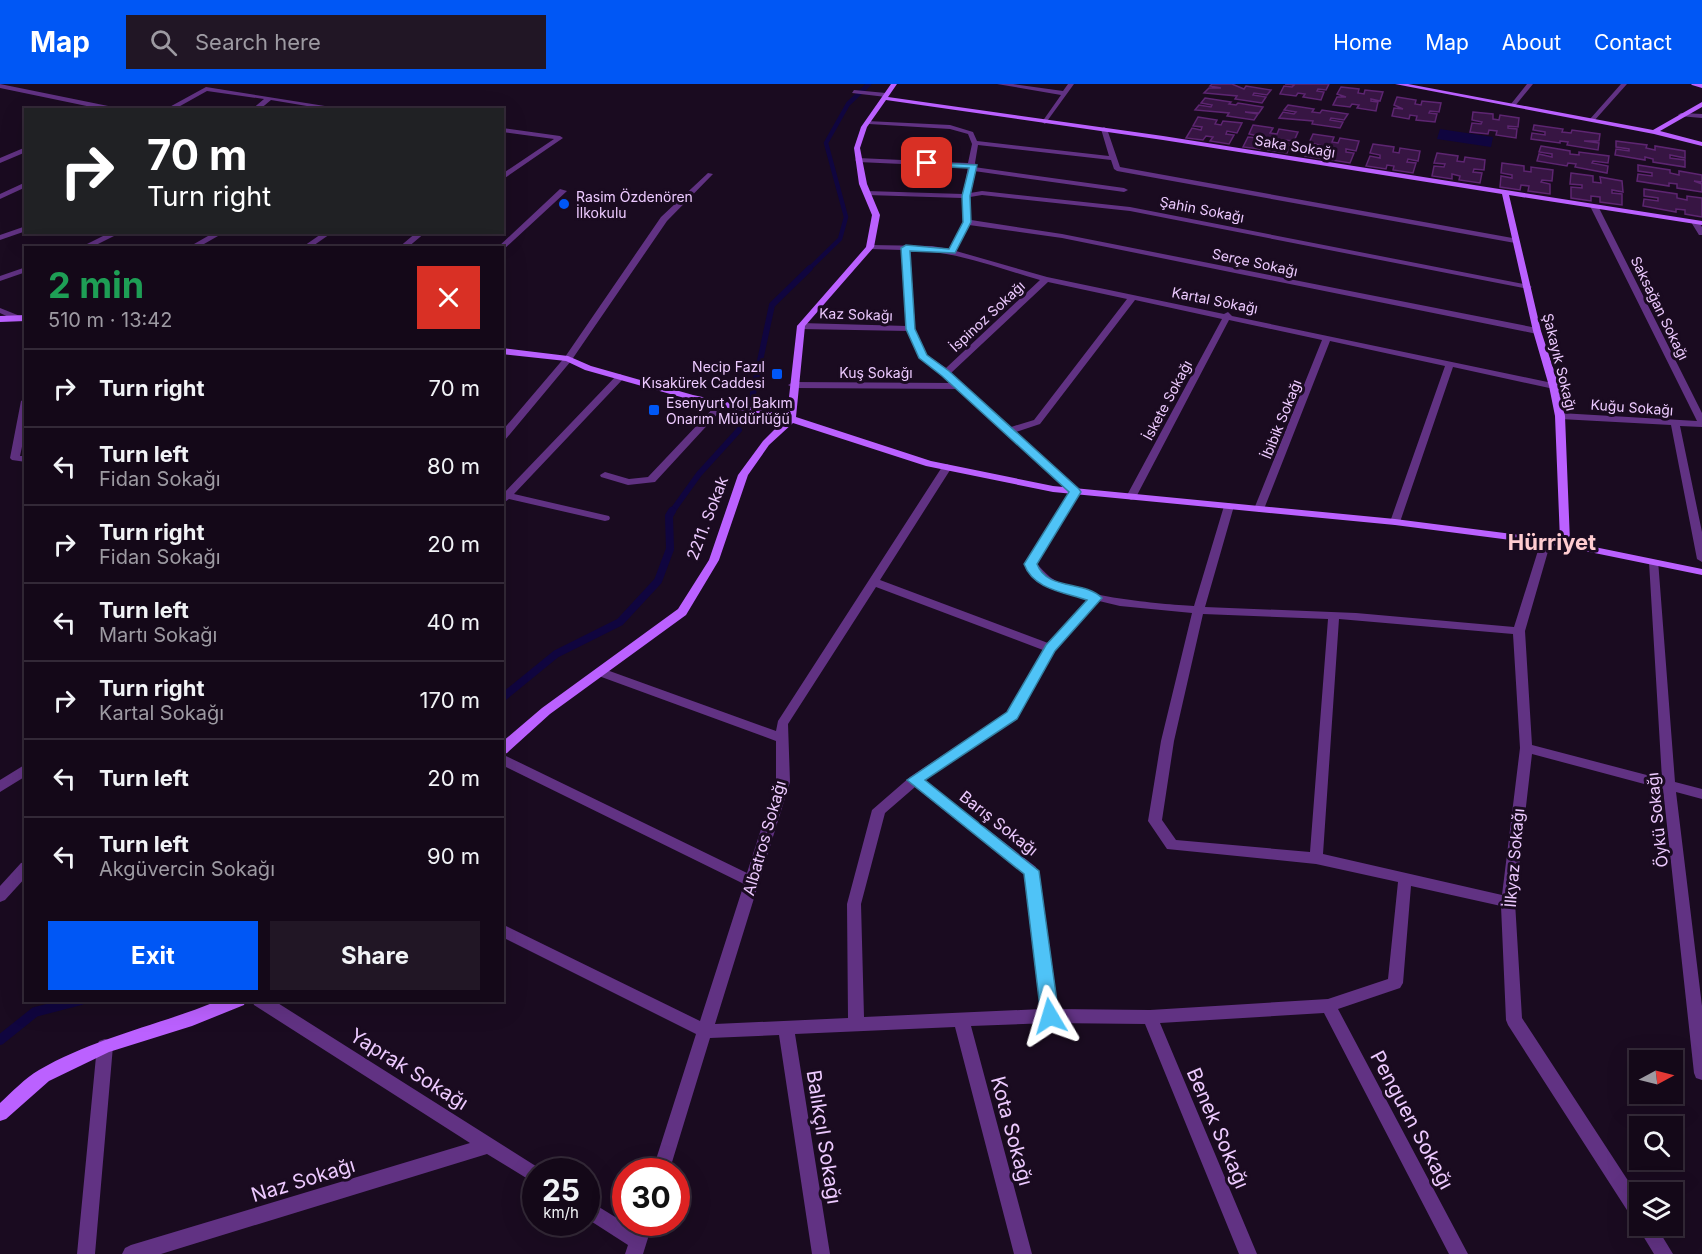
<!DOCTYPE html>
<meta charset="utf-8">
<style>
:root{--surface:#140818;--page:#211625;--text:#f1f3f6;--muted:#9d9aa2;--line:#332937;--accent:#0057f5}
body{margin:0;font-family:Inter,sans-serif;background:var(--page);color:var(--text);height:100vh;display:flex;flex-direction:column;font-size:22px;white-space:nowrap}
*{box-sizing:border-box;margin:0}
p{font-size:20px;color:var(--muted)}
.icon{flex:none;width:33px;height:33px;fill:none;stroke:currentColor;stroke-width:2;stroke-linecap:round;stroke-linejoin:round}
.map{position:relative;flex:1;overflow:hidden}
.details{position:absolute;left:24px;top:162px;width:480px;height:756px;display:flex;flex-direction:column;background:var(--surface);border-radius:0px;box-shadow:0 6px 24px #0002,0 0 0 2px var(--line)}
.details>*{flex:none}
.guide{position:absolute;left:24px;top:24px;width:480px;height:126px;border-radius:0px;box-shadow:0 6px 24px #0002,0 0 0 2px var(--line);background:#202124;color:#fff;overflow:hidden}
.needle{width:39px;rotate:83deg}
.tools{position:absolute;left:1629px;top:966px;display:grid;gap:12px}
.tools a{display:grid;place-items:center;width:54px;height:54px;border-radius:0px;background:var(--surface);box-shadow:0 6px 24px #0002,0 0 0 2px var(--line);font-size:30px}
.speed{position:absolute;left:522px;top:1074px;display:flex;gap:12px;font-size:30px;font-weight:700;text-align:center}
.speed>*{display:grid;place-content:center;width:78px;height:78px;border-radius:50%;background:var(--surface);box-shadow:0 6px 24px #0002,0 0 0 2px var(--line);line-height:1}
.speed small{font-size:15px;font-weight:400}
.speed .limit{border:9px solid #d22;background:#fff;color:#111}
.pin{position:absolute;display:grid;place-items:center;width:51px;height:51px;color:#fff;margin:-26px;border-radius:12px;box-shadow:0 3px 9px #0006}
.me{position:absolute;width:66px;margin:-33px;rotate:353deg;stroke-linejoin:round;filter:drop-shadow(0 0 4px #0008)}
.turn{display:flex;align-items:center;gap:21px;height:126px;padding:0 24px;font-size:27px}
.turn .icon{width:78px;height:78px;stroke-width:2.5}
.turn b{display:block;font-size:42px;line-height:51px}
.round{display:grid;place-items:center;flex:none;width:63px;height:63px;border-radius:0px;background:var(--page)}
.headline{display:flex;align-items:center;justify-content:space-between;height:102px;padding:0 24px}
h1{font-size:36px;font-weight:700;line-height:45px;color:#1e9e55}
.action{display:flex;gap:12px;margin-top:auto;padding:12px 24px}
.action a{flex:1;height:69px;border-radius:0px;background:var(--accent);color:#fff;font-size:24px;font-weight:700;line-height:69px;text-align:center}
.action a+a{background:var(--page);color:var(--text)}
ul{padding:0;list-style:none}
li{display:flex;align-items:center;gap:18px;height:78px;padding:0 24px;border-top:2px solid var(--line)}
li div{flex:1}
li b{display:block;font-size:22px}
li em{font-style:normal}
header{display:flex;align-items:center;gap:36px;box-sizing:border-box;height:84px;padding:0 30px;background:var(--accent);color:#fff}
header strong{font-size:28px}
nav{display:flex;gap:33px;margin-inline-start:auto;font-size:21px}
.search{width:420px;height:54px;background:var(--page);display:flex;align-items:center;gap:15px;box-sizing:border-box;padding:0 21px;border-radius:0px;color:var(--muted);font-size:22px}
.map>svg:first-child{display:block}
</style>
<header>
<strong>Map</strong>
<div class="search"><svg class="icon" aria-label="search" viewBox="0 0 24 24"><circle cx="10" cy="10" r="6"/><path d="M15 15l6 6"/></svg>Search here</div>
<nav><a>Home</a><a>Map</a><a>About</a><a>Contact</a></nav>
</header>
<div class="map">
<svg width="1702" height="1170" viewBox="0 0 1702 1170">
<rect width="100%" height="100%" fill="#1a0b20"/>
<path fill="#10053f" d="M1440,45L1493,53L1491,63L1437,55Z"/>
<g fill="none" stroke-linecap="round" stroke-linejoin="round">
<path stroke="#10053f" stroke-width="4.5" d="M808,186L840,155L846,133L826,59L848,20L869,0"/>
<path stroke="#10053f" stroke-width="6" d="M752,314L772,221L810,184
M671,429L699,390L739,346"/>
<path stroke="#10053f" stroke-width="8" d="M502,614L556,570L620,538L658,497L670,465L669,432L672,427"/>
<path stroke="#10053f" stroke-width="10" d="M0,956L35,928L81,916"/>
</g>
<path fill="#371543" stroke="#5d2571" stroke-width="1.5" d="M1212,0H1232L1244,5L1246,2L1271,6L1267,11L1254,9L1253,11L1266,13L1262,19L1235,15L1237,12L1204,9L1209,4H1221L1210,2Z
M1285,0H1329L1326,6L1318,5L1317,7L1324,8L1321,16L1303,13L1305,10L1298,9L1296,12L1280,10L1284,2L1292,3L1294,1Z
M1341,3L1359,5L1358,9L1364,10L1365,6L1383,8L1380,17L1371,15V17L1378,18L1376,27L1357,24L1359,21L1352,20L1350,23L1333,21L1337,13H1346L1337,10Z
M1397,13L1416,16L1415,20L1421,21L1422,17L1441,19L1439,28L1430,27L1429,29L1437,30L1435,38L1416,36L1417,32L1410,31L1409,35L1392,32L1394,24L1403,25L1394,21Z
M1205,14L1231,18L1229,20L1236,21L1238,19L1263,23L1259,29L1245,28L1258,30L1254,36L1227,32L1229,29L1195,26L1199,21L1211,23L1212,21L1201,19Z
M1288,21L1314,25L1312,28L1320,29L1322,26L1348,30L1344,36L1331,34L1330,36L1343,38L1340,44L1312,40L1313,37L1279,34L1283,28L1294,30L1296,28L1284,26Z
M1473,28L1493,30V35L1499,36L1500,31L1519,34L1518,43L1508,42V44L1517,45L1516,54L1496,51L1497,47L1489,46L1488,50L1470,48L1472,39L1481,40L1482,38L1472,36Z
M1198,33L1217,36L1215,40L1221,41L1223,37L1242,39L1237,49L1227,47L1226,50L1234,51L1229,60L1210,57L1213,53L1206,52L1203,56L1186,54L1192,44L1201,46L1202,43L1193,42Z
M1253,41L1273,44L1270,49L1277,50L1279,45L1298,48L1294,57L1284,56L1283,58L1291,60L1287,69L1268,66L1270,62L1263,61L1260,65L1243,63L1248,53L1257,54L1258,52L1249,50Z
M1534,41L1563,45L1562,48L1571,49L1572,46L1600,50L1599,57H1584L1599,59L1598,66L1567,61L1568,58L1560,57V59L1531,55L1532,49L1545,51V48L1533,46Z
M1313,50L1334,53L1332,58L1338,59L1340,54L1359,57L1356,67L1346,65V68L1354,69L1350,79L1331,76L1332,71L1325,70L1323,75L1305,72L1309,62L1319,63L1320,61L1309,59Z
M1616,57L1647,61L1646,64L1655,66V62L1685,67V74L1670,71V74L1685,76V83L1653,78V75L1645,73V76L1615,71L1616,65L1629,67V65L1616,63Z
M1373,60L1394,63L1393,68L1399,69L1400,64L1420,67L1418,77L1408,75L1407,78L1416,79L1413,89L1393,86L1394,82L1387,81L1386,85L1366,82L1370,72L1380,74V71L1370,69Z
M1541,62L1570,67V70L1579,71V68L1609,72L1608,79L1593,77L1592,79L1608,82L1607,89L1575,83L1576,80L1568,79L1567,82L1537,77L1539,70L1552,73V70L1539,68Z
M1437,69L1458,72L1457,77L1464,78L1465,73L1485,76L1484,86L1474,85L1473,88L1482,89L1480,99L1459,96L1460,92L1452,90V95L1432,92L1434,82L1444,83L1445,80L1434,79Z
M1502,79L1524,82V87L1531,88V83L1553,86L1552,97L1542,96L1541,98L1550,100V110L1528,107L1529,102L1521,101L1520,106L1500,103L1501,92L1512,94V91L1501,89Z
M1638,81L1670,86V89L1679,91V87L1702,91V98L1694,97L1702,100V108L1677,104V100L1669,99V102L1637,97L1638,90L1652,92V89L1638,87Z
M1571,89L1593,92V98L1601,99L1600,93L1622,97L1623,108L1612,106V109L1622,110V121L1600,118V113L1591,112V117L1571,114V103L1582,104V101L1570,100Z
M1644,105L1677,110V114L1687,116V112L1702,114V133L1685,130V126L1676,125V128L1643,122L1644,115L1658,117V114L1644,112Z"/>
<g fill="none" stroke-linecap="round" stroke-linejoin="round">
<path fill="#613283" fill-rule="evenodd" d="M620,290L625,293L623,295L514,410L609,432L610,434L609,436L605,437L509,415L502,420V411L617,291Z
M722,317L725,318V322L655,398L628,401L601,393L600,391L605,388L629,395L648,393L719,318Z
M26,778V793L5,816L0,818V802L21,779Z"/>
<path fill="#613283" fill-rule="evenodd" d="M0,0L118,24L121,26H106L0,4Z
M997,0H1013L1063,7L1068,0H1074L1045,40L1042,38L1061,11Z
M1527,0H1533L1515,22H1511V20Z
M1621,0H1627L1594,37H1590V35Z
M206,3L350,26H331L271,16L259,26H251L264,15L207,7L173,26H164Z
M854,6L886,9L889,11L886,13L852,9Z
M1681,29L1702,30V34L1679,32L1678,31Z
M867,37L950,41L973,48L977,57L1109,72L1101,45L1104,43L1107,45L1120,83L1518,155L1519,157L1515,159L1117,87L1114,85L1111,76L978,61L975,79L976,81L974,83L1124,104L1128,106L1124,108L974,87L970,109L982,107L1130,123L1528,201L1532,203L1528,205L1130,127L982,111L970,113L971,136L1062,150L1537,244L1541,247L1537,250L1062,154L969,141L956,167L1047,193L1224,230L1228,228L1232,232L1557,300L1559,302L1554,305L1453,283L1400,438L1395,441L1390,438L1445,282L1330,257L1264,425L1259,428L1254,425L1322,256L1229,236L1135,415L1131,416L1126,413L1222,235L1135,216L1040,340L1016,348L1080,407L1037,480C1041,484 1045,489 1050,493C1075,513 1160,520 1194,522L1224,422L1229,419L1234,422L1205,523L1356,529L1514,543L1541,457L1546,454L1550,455L1551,457L1525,547L1532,661L1662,695L1649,478L1650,476H1658L1675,698L1702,705V715L1676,708L1702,922V996L1696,994L1694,989L1663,705L1532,670L1515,818L1522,934L1640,1115V1142H1656L1673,1170H1654L1637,1142L1638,1139L1634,1137L1508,941L1506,936L1501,822L1411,802L1403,899L1400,904L1338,925L1468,1170H1449L1324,929L1160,939L1257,1170H1239L1145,940L1050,939L971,942L1032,1170H1014L955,943L795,950L830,1170H812L779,951L710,954L669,1088H652L696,950L502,853V840L700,937L744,800L502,681V670L747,789L776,698V657L596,591L594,588L596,585H604L776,647L778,637L942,383L947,380L952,383L880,496L1048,559L1088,515C1062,509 1042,501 1026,480L1070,408L958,305L793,304L788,301L793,298L952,299L920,274L908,247L801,245L797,242L801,239L907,242L902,166L870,165L866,163L870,161L932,162L950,165L963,138L962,114L867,111L863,109L867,107L963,110L968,83L858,78L855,76L858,74L968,79L972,60L968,50L950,45L869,40L867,39ZM910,166C955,167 998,184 1040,196L946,284L927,271L915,245ZM1048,198L1127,215L1034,336L1011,343L951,289ZM876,503L1043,566L1008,628L910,693L872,726L847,820L848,934L715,940L790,698L788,640ZM1099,517L1120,522L1192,529L1161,657L1148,737L1167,765L1316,780L1398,798L1388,895L1328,915L1150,926L1057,925L1036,783L924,696L1016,634L1055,566ZM1203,530L1328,535L1310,768L1176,756L1162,736L1174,657ZM1339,535L1513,550L1520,664L1502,811L1323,770ZM915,703L1024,790L1041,925L864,933L861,820L885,729Z
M502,44L560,52L563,54L502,96V90L554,55L502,48Z
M26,63V68L0,79V74Z
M708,89L713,90L667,137L571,277L505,356L502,357V347L565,273L661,133Z
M26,98V103L0,115V110Z
M560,105L567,107L503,166L502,164H497Z
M1591,120L1598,122L1702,329V343L1680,342L1702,448V478L1697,475L1671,341L1560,335L1555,332L1560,329L1697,337L1590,122Z
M1692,136L1699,138L1702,143V151H1699L1691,138Z
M26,142V147L0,156V151Z
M111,148H122L90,164H79Z
M215,148H225L197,164H187Z
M324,148H333L310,164H301Z
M417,148H426L407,164H398Z
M26,183V188L0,197V192Z
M0,224L20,232L21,234L17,237L0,229Z
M26,314V344L20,372H26V378L12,376L10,374L21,317Z
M26,680V692L0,708V696Z
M252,916H273L542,1086L543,1088H536V1100L487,1070L161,1170H122L125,1164L131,1161L470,1059L254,921Z
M105,955L111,957L113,962L95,1170H77L97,962L99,957Z
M586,1115L633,1144L635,1138H653L643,1170H625L628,1161L586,1134Z"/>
<path fill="#bb61ff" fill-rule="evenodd" d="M891,0H897L888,13L1163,52L1702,137V141L1509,111L1541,247L1559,302L1565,332L1570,458L1702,485V491L1565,463L1395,441L1053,408L926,382L793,339L769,361L748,391L719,476L686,531L550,630L507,669L502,671V658L542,624L678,525L709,476L738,391L763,357L784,336L688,315L585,286L566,277L502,270V264L568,272L591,282L693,311L787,331L797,242L866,163L872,131L859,100L854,64L861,43ZM886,16L1163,56L1502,110L1533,247L1549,302L1555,332L1560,456L1395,435L1053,402L931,377L796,333L805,242L874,163L880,131L867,100L860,64L867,43Z
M1395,0H1408L1653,46L1702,18V23L1660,47L1702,58V62L1654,50Z
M1691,0H1702V4L1692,1Z
M26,231V237L0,238V232Z
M220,916H246L244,921L192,942L109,968L49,997L6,1035L0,1037V1019C12,1008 25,994 39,986C96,953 160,941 220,916Z"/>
</g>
<path fill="#4fc3f7" stroke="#337fa1" stroke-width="1.5" d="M924,78L977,81L970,112L971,138L955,169L910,167L915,245L927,271L949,287L1079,405L1081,408L1037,480C1047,507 1085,496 1102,514L1055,567L1017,635L925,696L1039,787L1059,932L1056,938L1050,940L1044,938L1041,932L1024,790L907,696L1007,628L1046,561L1087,516C1063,508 1033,505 1024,480L1069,408L942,292L919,274L906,245L901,164L906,161L949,165L963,138L962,112L969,84L927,82Z"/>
<g fill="#0057f5" stroke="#1a0b20" stroke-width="2">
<circle cx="564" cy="120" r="6"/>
<rect x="771" y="284" width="12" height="12" rx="3"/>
<rect x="648" y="320" width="12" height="12" rx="3"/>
</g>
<g text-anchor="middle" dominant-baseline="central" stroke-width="6" stroke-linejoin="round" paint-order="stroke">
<g font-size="14" fill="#edcaff" stroke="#1a0b20">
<text transform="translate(1295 62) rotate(9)">Saka Sokağı</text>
<text transform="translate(1202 125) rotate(11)">Şahin Sokağı</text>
<text transform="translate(1255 178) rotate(12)">Serçe Sokağı</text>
<text transform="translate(1215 216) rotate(11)">Kartal Sokağı</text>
<text transform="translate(1660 224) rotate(64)">Saksağan Sokağı</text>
<text transform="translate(856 230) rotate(2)">Kaz Sokağı</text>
<text transform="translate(987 232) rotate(-43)">İspinoz Sokağı</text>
<text transform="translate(1560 278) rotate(76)">Şakayık Sokağı</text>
<text x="876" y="288">Kuş Sokağı</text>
<text transform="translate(1167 316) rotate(-62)">İskete Sokağı</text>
<text transform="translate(1632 323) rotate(4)">Kuğu Sokağı</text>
<text transform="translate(1281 335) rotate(-68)">İbibik Sokağı</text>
</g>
<g font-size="14" fill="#edcaff" stroke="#1a0b20" text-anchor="start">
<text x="576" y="112">Rasim Özdenören<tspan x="576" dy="16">İlkokulu</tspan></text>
<text x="765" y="282" text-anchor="end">Necip Fazıl<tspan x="765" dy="16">Kısakürek Caddesi</tspan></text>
<text x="666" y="318">Esenyurt Yol Bakım<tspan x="666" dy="16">Onarım Müdürlüğü</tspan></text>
</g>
<g font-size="16" fill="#edcaff" stroke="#1a0b20">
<text transform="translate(707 434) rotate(-69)">2211. Sokak</text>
<text transform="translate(1657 736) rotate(-96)">Öykü Sokağı</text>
<text transform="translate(999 739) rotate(38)">Barış Sokağı</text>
<text transform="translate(764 754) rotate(-74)">Albatros Sokağı</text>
<text transform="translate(1514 774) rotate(-85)">İlkyaz Sokağı</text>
</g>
<g font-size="20" fill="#edcaff" stroke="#1a0b20">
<text transform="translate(409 985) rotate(32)">Yaprak Sokağı</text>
<text transform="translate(1412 1036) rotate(62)">Penguen Sokağı</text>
<text transform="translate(1218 1044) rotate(67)">Benek Sokağı</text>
<text transform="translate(1012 1047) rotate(75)">Kota Sokağı</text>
<text transform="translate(824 1053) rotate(81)">Balıkçıl Sokağı</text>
<text transform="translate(303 1096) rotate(-17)">Naz Sokağı</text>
</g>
<g font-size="22" font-weight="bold" fill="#ffccd0" stroke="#1a0b20">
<text x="1552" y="458">Hürriyet</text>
</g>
</g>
</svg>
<div class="tools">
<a><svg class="needle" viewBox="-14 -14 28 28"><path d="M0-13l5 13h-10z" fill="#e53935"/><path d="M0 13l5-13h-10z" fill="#9d9aa2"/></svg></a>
<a><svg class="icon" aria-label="search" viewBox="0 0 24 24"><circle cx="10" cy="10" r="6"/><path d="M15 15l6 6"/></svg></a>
<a><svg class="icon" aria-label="layers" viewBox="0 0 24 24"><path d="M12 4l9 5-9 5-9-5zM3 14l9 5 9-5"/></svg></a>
</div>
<div class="speed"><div>25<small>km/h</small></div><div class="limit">30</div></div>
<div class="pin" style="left:927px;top:79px;background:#d93025"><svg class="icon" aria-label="arrive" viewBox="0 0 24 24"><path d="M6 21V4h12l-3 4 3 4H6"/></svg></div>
<svg class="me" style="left:1050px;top:932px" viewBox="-20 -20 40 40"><path d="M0-17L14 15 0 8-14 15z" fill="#4fc3f7" stroke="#fff" stroke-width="4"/></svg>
<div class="guide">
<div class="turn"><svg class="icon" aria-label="right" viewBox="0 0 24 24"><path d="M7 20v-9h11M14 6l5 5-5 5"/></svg><div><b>70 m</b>Turn right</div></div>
</div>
<section class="details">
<div class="headline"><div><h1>2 min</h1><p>510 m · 13:42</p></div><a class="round" style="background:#d93025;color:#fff"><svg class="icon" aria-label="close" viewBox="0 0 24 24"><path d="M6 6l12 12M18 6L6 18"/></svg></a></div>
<ul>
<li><svg class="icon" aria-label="right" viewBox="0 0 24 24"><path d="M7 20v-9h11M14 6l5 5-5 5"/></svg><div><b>Turn right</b></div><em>70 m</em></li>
<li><svg class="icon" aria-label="left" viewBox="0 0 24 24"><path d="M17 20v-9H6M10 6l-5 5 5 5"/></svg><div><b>Turn left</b><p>Fidan Sokağı</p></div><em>80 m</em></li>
<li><svg class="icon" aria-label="right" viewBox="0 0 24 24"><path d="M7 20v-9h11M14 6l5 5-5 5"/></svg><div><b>Turn right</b><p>Fidan Sokağı</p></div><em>20 m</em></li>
<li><svg class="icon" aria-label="left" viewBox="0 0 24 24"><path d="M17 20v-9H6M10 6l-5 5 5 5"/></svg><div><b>Turn left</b><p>Martı Sokağı</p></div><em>40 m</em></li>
<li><svg class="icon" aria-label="right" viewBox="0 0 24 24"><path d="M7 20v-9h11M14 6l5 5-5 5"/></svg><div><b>Turn right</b><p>Kartal Sokağı</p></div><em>170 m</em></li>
<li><svg class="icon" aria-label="left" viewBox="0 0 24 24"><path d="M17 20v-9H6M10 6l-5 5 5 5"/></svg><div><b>Turn left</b></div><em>20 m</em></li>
<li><svg class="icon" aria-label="left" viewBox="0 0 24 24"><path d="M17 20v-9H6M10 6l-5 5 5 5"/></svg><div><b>Turn left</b><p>Akgüvercin Sokağı</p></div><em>90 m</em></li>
</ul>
<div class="action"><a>Exit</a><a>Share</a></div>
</section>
</div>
